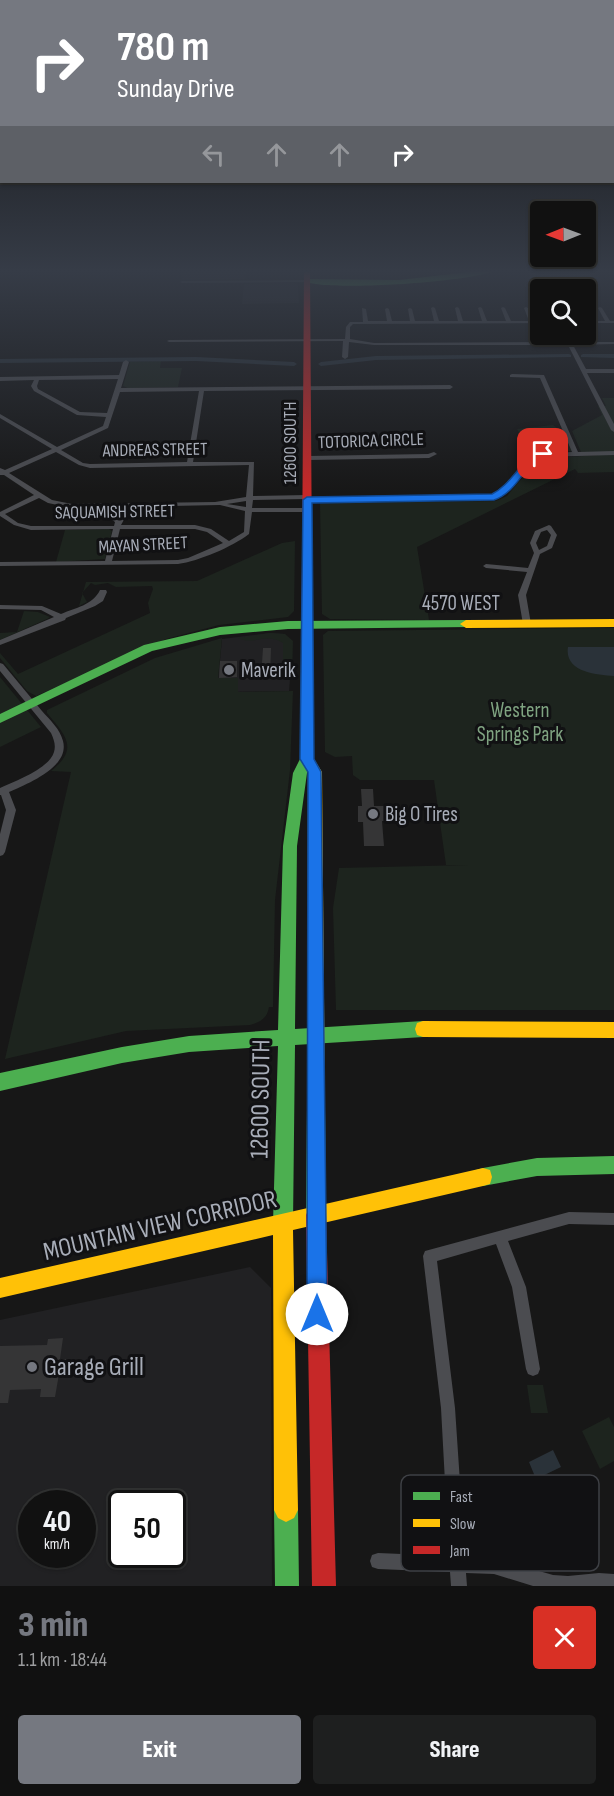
<!DOCTYPE html>
<meta charset="utf-8">
<style>
:root{--surface:#111;--page:#1e1f1f;--text:#f1f3f6;--muted:#9c9d9f;--line:#303131;--accent:#757880}
body{margin:0;font-family:"Sofia Sans Condensed",sans-serif;background:var(--page);color:var(--text);height:100vh;display:flex;flex-direction:column;font-size:22px;white-space:nowrap}
*{box-sizing:border-box;margin:0}
p{font-size:20px;color:var(--muted)}
.icon{flex:none;width:33px;height:33px;fill:none;stroke:currentColor;stroke-width:2;stroke-linecap:round;stroke-linejoin:round}
.map{position:relative;height:1586px;overflow:hidden}
.panel{display:flex;flex-direction:column;background:var(--surface);flex:1}
.panel>*{flex:none}
.hud{position:absolute;left:0px;top:0px;width:615px;height:183px;box-shadow:0 2px 4px #0004,0 0 0 2px var(--line);background:#757880;color:#fff;overflow:hidden}
.needle{width:39px;rotate:269deg}
.buttons{position:absolute;left:530px;top:201px;display:grid;gap:12px}
.buttons a{display:grid;place-items:center;width:66px;height:66px;border-radius:6px;background:var(--surface);box-shadow:0 2px 4px #0004,0 0 0 2px var(--line);font-size:30px}
.speed{position:absolute;left:18px;top:1490px;display:flex;gap:12px;font-size:30px;font-weight:700;text-align:center}
.speed>*{display:grid;place-content:center;width:78px;height:78px;border-radius:50%;background:var(--surface);box-shadow:0 2px 4px #0004,0 0 0 2px var(--line);line-height:1}
.speed small{font-size:15px;font-weight:400}
.speed .limit{border:3px solid #111;border-radius:9px;background:#fff;color:#111}
.pin{position:absolute;display:grid;place-items:center;width:51px;height:51px;color:#fff;margin:-26px;border-radius:12px;box-shadow:0 3px 9px #0006}
.me{position:absolute;width:66px;margin:-33px;rotate:0deg;stroke-linejoin:round;filter:drop-shadow(0 0 4px #0008)}
.turn{display:flex;align-items:center;gap:21px;height:126px;padding:0 18px;font-size:27px}
.turn .icon{width:78px;height:78px;stroke-width:2.5}
.turn b{display:block;font-size:42px;line-height:51px}
.lanes{display:flex;align-items:center;height:57px;padding:0 18px;background:#0003;justify-content:center;gap:30px;direction:ltr}
.lanes .off{opacity:.35}
.round{display:grid;place-items:center;flex:none;width:63px;height:63px;border-radius:6px;background:var(--page)}
.overview{display:flex;align-items:center;justify-content:space-between;height:102px;padding:0 18px}
h1{font-size:36px;font-weight:800;line-height:45px;color:var(--accent)}
.cta{display:flex;gap:12px;margin-top:auto;padding:12px 18px}
.cta a{flex:1;height:69px;border-radius:6px;background:var(--accent);color:#fff;font-size:24px;font-weight:800;line-height:69px;text-align:center}
.cta a+a{background:var(--page);color:var(--text)}
.map>svg:first-child{display:block}
</style>
<div class="map">
<svg width="614" height="1586" viewBox="0 0 614 1586">
<rect width="100%" height="100%" fill="#171717"/>
<path fill="#212123" fill-rule="evenodd" d="M184,271H246L245,279L181,280Z
M293,283L298,285L299,303L242,304L244,284Z
M270,633L285,634L292,654L289,691L217,692L222,639Z
M250,1267L271,1288L272,1586H0V1320ZM32,1503H82V1554H32ZM122,1503H172V1554H122Z"/>
<path fill="#1d241e" d="M161,361L160,368H182L178,387L128,388L123,386L130,362Z
M602,398H614V452H581L572,431L602,415L598,406H606Z
M553,425L563,433L572,451H530L517,429Z
M614,454V472L578,473L575,469L417,547L429,620L330,619L322,614L320,503L496,501L507,496L538,459Z
M109,529L112,531L105,559L56,562L65,530Z
M295,541L294,611L288,617L219,625L166,639L36,696L27,691L0,658V653L18,674L150,613L148,603L153,589L152,586L116,587L108,583L95,585L91,583L82,593L87,602L79,606L86,582L197,581L282,543Z
M24,611L38,612L50,617L47,619L0,640V633L17,632Z
M614,628V1010H336L333,908L339,868L468,865H446L434,780H360L353,775L352,756L335,757L325,752L323,635L328,631Z
M270,633L285,634L293,641L292,676L283,675V643C266,632 253,646 238,638Z
M222,638L218,678H238V692L293,691L290,770L275,900L273,1007H269C267,1019 260,1022 250,1025L126,1031L5,1059L71,772L51,771C80,748 65,735 47,713V710L155,658Z
M0,677L41,727L0,747Z
M527,1385H543L548,1413H531Z
M609,1417L614,1427V1461L600,1469L582,1431Z"/>
<path fill="#2a3239" d="M568,647H614V676C596,675 564,672 568,647Z
M553,1450L561,1467L536,1479L529,1462Z"/>
<g fill="none" stroke-linecap="round" stroke-linejoin="round">
<path fill="#2a3239" fill-rule="evenodd" d="M569,354L571,355V357L376,360L321,366L318,364L321,362L376,356Z
M583,354H614V358L581,357V355Z
M196,357L294,362L297,364L294,366L196,361L0,363V359Z"/>
</g>
<path fill="#353536" d="M263,648H271L270,678H261Z
M220,661H237V677L219,678Z
M361,789H373L374,806H387L388,821H382L384,846H364L363,822H358V806H362Z
M63,1338L60,1359H66L64,1374H59L55,1397H40L41,1389L10,1390L8,1403H0V1346L47,1345L48,1339Z"/>
<g fill="none" stroke-linecap="round" stroke-linejoin="round">
<path fill="#4b4c50" fill-rule="evenodd" d="M309,280L307,282L182,283L180,282L182,281Z
M433,307L435,308L439,321H458L455,308L457,307L459,308L463,321H482L478,308L480,307L482,308L487,321H506L501,308L503,307L505,308L511,321H529L524,308L526,307L528,308L534,321H540V323L353,324L350,327V339L374,343L566,342L563,334H568L571,342H614V344L573,345L586,369H614V373H587L614,424V432L611,430L568,345H374L349,342L348,357L345,359L342,357L343,341L169,342L167,341L169,340L345,339L346,327L350,322H363L362,308L366,309L368,321H387L385,309L387,308L389,309L392,321H410L408,309L410,308L412,309L415,321H434L431,308Z
M600,307L602,308L610,321H614V323H585V321H605L598,308Z
M126,360L129,362L121,388L450,385L453,387L450,389L204,391L193,462H254L253,496L307,495L309,496V498L493,495L503,490L537,454L572,452L540,378L510,377V375L512,374L544,375L578,452L614,451V455L541,457L507,492L494,499L307,502L305,501V499L253,500L252,508H307L310,510L307,512H252L249,534C232,547 199,561 178,564L0,566V562L105,561L113,529L31,530L14,525L0,516V512L34,495L4,475H0V468L5,470L52,449L0,418V414L57,447L103,426L106,417L77,415L34,391L31,386L34,380L0,381V377L119,375L123,362ZM118,379L107,413L80,412L38,389L37,386L39,380ZM199,391L187,462L90,464L83,463L61,450L108,428L120,392ZM56,452L79,465L90,468L249,465L246,497L215,502L72,504L52,500L9,473ZM39,498L48,503L72,508L220,505L245,511L244,532L229,541L211,529L195,525H121L126,516L123,511L118,509L113,511L110,515L111,519L115,522L114,526H31L18,523L5,514ZM246,501V507L227,504ZM120,529H195L207,532L223,543L188,558L178,560L112,561Z
M434,452L437,454L429,458L308,460L305,458L308,456L428,454Z
M549,525L551,526L557,535L552,548L540,554L526,595L531,624L527,626L523,624L518,595L527,572L486,568L483,566L486,564L528,568L534,553L530,543L535,531ZM547,530L551,535L547,546L539,550L536,543L541,532Z
M100,590H106L107,592L103,601L95,606L66,618L65,620L0,645V640L54,617L41,610L0,609V605L42,606L61,614C75,608 93,605 100,590Z
M0,663L3,664C16,680 29,695 42,711C50,720 60,729 63,741C70,767 27,784 9,792L16,810L5,852L3,855L0,856V834L6,810L1,795H0V788C15,781 49,769 54,752C56,745 54,740 51,733L0,671Z
M569,1212L614,1213V1225L569,1224L508,1241L526,1287L540,1369L538,1374L533,1376L528,1374L526,1369L512,1287L496,1244L437,1261L455,1408L465,1557L494,1558L553,1575L568,1576L599,1573L614,1574V1586H533L494,1574L466,1573L467,1586H451L450,1572L378,1569L372,1567L370,1561L372,1555L378,1553L449,1556L441,1408L423,1256L425,1251Z"/>
<path fill="#4caf50" fill-rule="evenodd" d="M479,271H493C470,282 325,292 304,281L307,279L399,280Z
M466,620L470,621V627L288,629L220,635L152,651L0,723V714L144,645L220,627L288,621Z
M307,707L313,711L314,759L307,773L297,846L295,1029L423,1021L429,1023L431,1029L429,1035L423,1037L295,1045L293,1223L290,1230L283,1233L276,1230L273,1223L278,1046L189,1052L122,1063L0,1091V1073L122,1047L189,1036L278,1030L283,846L293,773L300,759L301,711Z
M316,1100L322,1103L325,1109L326,1215L323,1222L316,1225L309,1222L306,1215L307,1109L310,1103Z
M614,1156V1174L537,1176L483,1186L476,1184L474,1177L476,1170L483,1168L537,1158Z
M286,1498L294,1502L298,1510L299,1586H275L274,1510L278,1502Z"/>
<path fill="#ffc107" fill-rule="evenodd" d="M614,619V627L466,628L460,624L466,620Z
M307,754L312,756L322,772L325,1109L322,1115L316,1118L310,1115L307,1109L308,772L300,759Z
M423,1021L614,1022V1038L423,1037L417,1035L415,1029L417,1023Z
M483,1168L490,1170L492,1177L490,1184L483,1186L293,1230L298,1510L294,1518L286,1522L278,1518L274,1510L273,1235L0,1298V1278Z"/>
<path fill="#c62828" fill-rule="evenodd" d="M304,271H310L313,711L307,715L301,711Z
M316,1205L323,1208L326,1215L336,1586H312L306,1215L309,1208Z"/>
</g>
<linearGradient id="sky" x2="0" y2="1"><stop stop-color="#0d0d0d"/><stop offset="0.55" stop-color="#363c47"/><stop offset="1" stop-color="#363c47" stop-opacity="0"/></linearGradient>
<rect width="614" height="493" fill="url(#sky)"/>
<path fill="#1a73e8" stroke="#114b97" stroke-width="1.5" d="M543,451L546,452V456C524,463 518,492 494,500L312,503L314,759L321,772L327,1314L324,1322L317,1325L310,1322L307,1314L308,772L300,759L303,500L307,497L492,494C513,484 521,457 543,451Z"/>
<g fill="#757880" stroke="#111113" stroke-width="2">
<circle cx="229" cy="670" r="6"/>
<circle cx="373" cy="814" r="6"/>
<circle cx="32" cy="1367" r="6"/>
</g>
<g text-anchor="middle" dominant-baseline="central" stroke-width="6" stroke-linejoin="round" paint-order="stroke">
<g font-size="18" fill="#a8adb8" stroke="#111113">
<text transform="translate(371 441) rotate(-2)">TOTORICA CIRCLE</text>
<text transform="translate(290 443) rotate(-90)">12600 SOUTH</text>
<text transform="translate(155 450) rotate(-1)">ANDREAS STREET</text>
<text transform="translate(115 512) rotate(-1)">SAQUAMISH STREET</text>
<text transform="translate(143 545) rotate(-3)">MAYAN STREET</text>
</g>
<g font-size="21" fill="#a8adb8" stroke="#111113">
<text x="461" y="603">4570 WEST</text>
</g>
<g font-size="21" fill="#a8adb8" stroke="#111113" text-anchor="start">
<text x="241" y="670">Maverik</text>
<text x="385" y="814">Big O Tires</text>
</g>
<g font-size="21" fill="#7fa381" stroke="#111113">
<text x="520" y="710">Western<tspan x="520" dy="24">Springs Park</tspan></text>
</g>
<g font-size="26" fill="#a8adb8" stroke="#111113">
<text transform="translate(261 1099) rotate(-89)">12600 SOUTH</text>
<text transform="translate(160 1226) rotate(-13)">MOUNTAIN VIEW CORRIDOR</text>
</g>
<g font-size="26" fill="#a8adb8" stroke="#111113" text-anchor="start">
<text x="44" y="1367">Garage Grill</text>
</g>
</g>
<rect x="401" y="1475" width="198" height="96" rx="9" fill="#111113" stroke="#3e4045" stroke-width="1.5"/>
<rect x="413" y="1492" width="27" height="8" fill="#4caf50"/>
<rect x="413" y="1519" width="27" height="8" fill="#ffc107"/>
<rect x="413" y="1546" width="27" height="8" fill="#c62828"/>
<g font-size="16" fill="#a8adb8">
<text x="450" y="1502">Fast</text>
<text x="450" y="1529">Slow</text>
<text x="450" y="1556">Jam</text>
</g>
</svg>
<div class="buttons">
<a><svg class="needle" viewBox="-14 -14 28 28"><path d="M0-13l5 13h-10z" fill="#e53935"/><path d="M0 13l5-13h-10z" fill="#9c9d9f"/></svg></a>
<a><svg class="icon" aria-label="search" viewBox="0 0 24 24"><circle cx="10" cy="10" r="6"/><path d="M15 15l6 6"/></svg></a>
</div>
<div class="speed"><div>40<small>km/h</small></div><div class="limit">50</div></div>
<div class="pin" style="left:543px;top:454px;background:#d93025"><svg class="icon" aria-label="arrive" viewBox="0 0 24 24"><path d="M6 21V4h12l-3 4 3 4H6"/></svg></div>
<svg class="me" style="left:317px;top:1314px" viewBox="-20 -20 40 40"><circle r="19" fill="#fff"/><path d="M0-13L10 11 0 6-10 11z" fill="#1a73e8"/></svg>
<div class="hud">
<div class="turn"><svg class="icon" aria-label="right" viewBox="0 0 24 24"><path d="M7 20v-9h11M14 6l5 5-5 5"/></svg><div><b>780 m</b>Sunday Drive</div></div>
<div class="lanes"><svg class="icon off" aria-label="left" viewBox="0 0 24 24"><path d="M17 20v-9H6M10 6l-5 5 5 5"/></svg><svg class="icon off" aria-label="ahead" viewBox="0 0 24 24"><path d="M12 20V5M6 11l6-6 6 6"/></svg><svg class="icon off" aria-label="ahead" viewBox="0 0 24 24"><path d="M12 20V5M6 11l6-6 6 6"/></svg><svg class="icon" aria-label="right" viewBox="0 0 24 24"><path d="M7 20v-9h11M14 6l5 5-5 5"/></svg></div>
</div>
</div>
<section class="panel">
<div class="overview"><div><h1>3 min</h1><p>1.1 km · 18:44</p></div><a class="round" style="background:#d93025;color:#fff"><svg class="icon" aria-label="close" viewBox="0 0 24 24"><path d="M6 6l12 12M18 6L6 18"/></svg></a></div>
<div class="cta"><a>Exit</a><a>Share</a></div>
</section>
